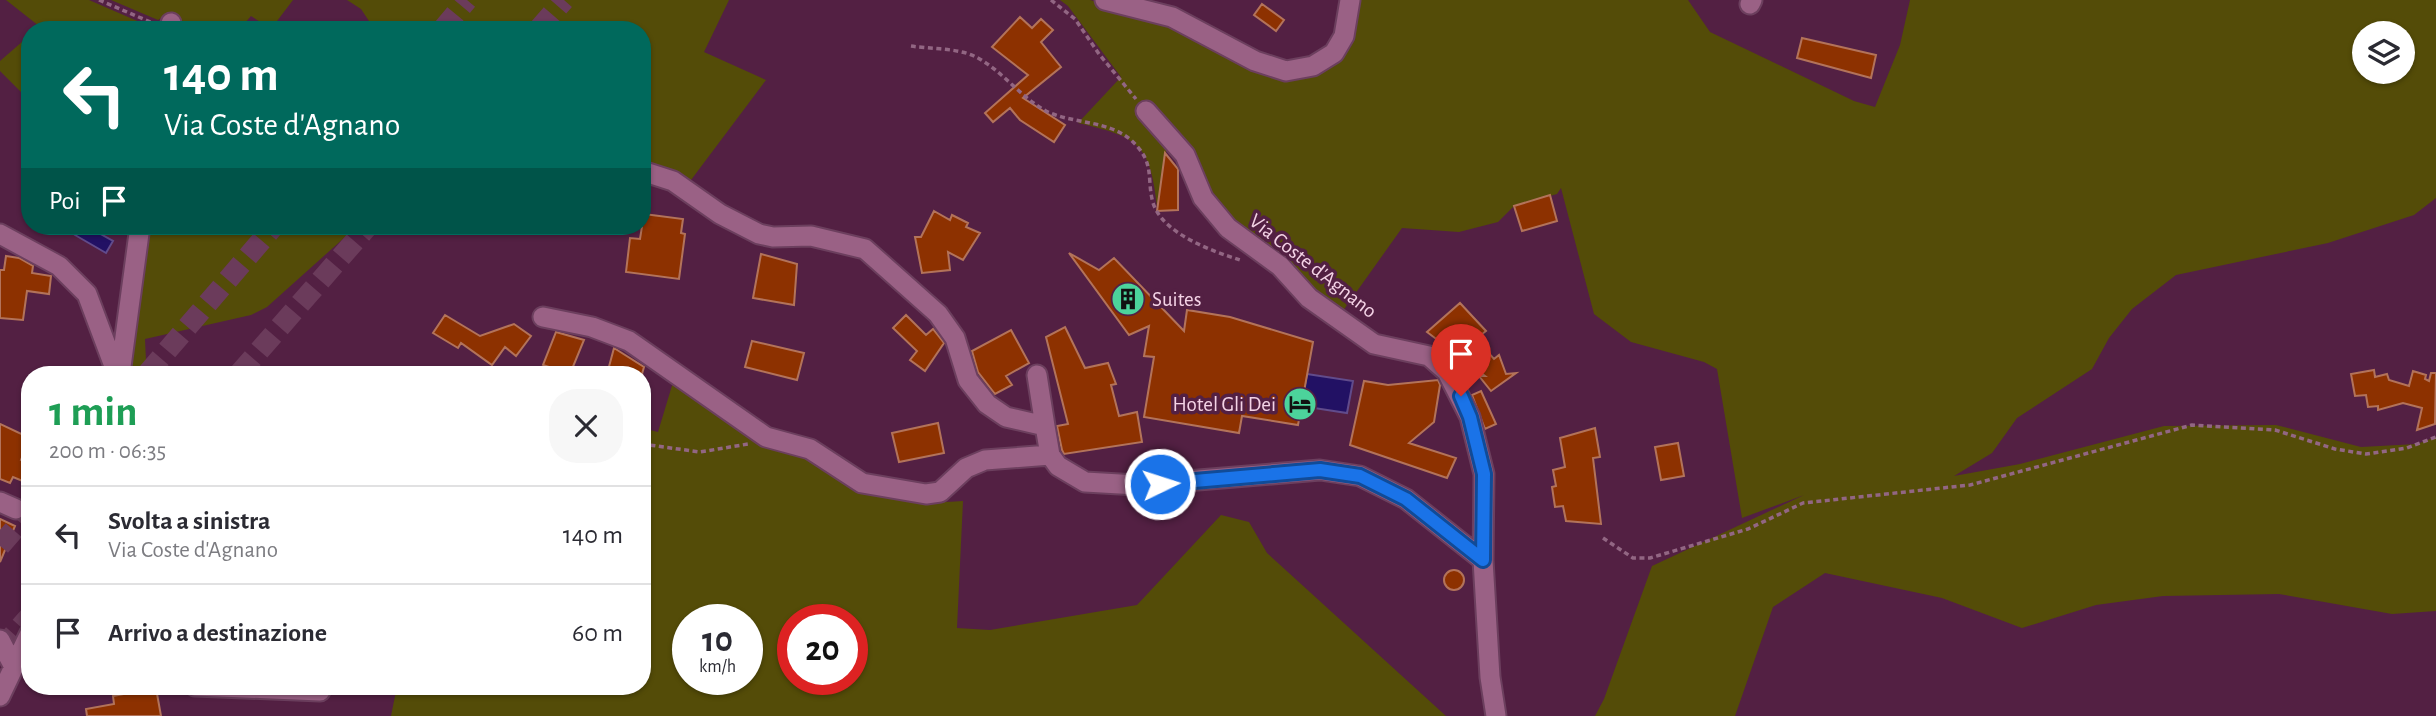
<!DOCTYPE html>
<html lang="it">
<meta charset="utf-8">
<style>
:root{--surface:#fff;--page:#f7f7f7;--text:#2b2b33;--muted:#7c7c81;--line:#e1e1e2}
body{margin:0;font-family:"Alegreya Sans",sans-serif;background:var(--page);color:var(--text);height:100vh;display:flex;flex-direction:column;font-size:26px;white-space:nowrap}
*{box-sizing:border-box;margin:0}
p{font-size:23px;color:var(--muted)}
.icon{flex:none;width:38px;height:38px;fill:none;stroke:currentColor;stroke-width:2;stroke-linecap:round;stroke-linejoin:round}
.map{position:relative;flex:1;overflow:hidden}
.sheet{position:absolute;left:21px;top:366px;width:630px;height:329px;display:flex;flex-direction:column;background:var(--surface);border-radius:28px;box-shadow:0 2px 5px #0004}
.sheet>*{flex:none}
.hud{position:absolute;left:21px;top:21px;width:630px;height:214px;border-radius:28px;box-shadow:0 2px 5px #0004;background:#00695c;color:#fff;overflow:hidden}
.tools{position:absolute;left:2352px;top:21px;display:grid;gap:14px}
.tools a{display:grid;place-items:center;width:63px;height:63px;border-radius:50%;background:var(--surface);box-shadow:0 2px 5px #0004;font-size:35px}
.speed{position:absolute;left:672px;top:604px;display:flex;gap:14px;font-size:35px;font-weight:700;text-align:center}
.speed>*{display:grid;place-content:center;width:91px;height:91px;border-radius:50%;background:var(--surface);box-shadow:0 2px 5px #0004;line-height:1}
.speed small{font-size:18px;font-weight:400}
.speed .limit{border:10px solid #d22;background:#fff;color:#111}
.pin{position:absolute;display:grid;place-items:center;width:60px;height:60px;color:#fff;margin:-72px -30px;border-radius:50% 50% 50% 0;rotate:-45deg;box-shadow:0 0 7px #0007}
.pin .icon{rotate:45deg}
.me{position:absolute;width:77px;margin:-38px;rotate:86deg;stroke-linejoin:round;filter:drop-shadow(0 0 5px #0008)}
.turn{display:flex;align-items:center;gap:24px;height:147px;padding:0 28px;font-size:32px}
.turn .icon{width:91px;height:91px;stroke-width:2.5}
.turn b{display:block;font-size:49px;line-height:60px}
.then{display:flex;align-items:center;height:66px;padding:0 28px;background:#0003;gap:14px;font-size:26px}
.round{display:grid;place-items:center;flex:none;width:74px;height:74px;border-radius:28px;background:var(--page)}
.headline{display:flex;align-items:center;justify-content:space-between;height:119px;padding:0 28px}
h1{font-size:42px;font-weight:600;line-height:52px;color:#1e9e55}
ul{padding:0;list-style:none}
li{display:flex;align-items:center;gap:21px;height:98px;padding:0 28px;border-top:2px solid var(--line)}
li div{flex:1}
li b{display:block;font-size:26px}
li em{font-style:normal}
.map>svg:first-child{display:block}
</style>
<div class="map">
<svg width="2436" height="716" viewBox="0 0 2436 716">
<rect width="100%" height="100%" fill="#532043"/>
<path fill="#544c08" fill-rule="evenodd" d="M6,0H89L158,30H35L39,26Z
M111,0H293L271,29L251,16L239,30H175L165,16L158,20Z
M347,0H729L704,52L766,80L688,184L642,165V30H375L361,9Z
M1060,0H1090L1175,24L1287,77L1309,78L1335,62L1357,0H1688L1710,32L1854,101L1875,107L1900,45L1910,0H2436V198L2414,215L2328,243L2176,275L2132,309L2109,338L2092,369L2017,418L1992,453L1954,476L2020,464L2164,426L2276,425L2361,447L2417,444L2436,437V611L2392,614L2279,594L2163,596L2096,605L2022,628L1942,598L1825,573L1773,607L1735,716H1595L1604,699L1652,566L1804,495L1742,518L1717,369L1704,362L1631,342L1594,314L1561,188L1557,194L1514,206L1498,222L1459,232L1402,228L1340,315L1286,260L1237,228L1169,135L1157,206C1150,142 1137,137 1078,123L1121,77L1068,6ZM2364,33H2403V72H2364Z
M30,35V101L0,71V61Z
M148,226H352L354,229L267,307L251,315L145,339L146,361L161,365L160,374H126Z
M674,379L756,435L761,445C806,450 827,476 866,490C896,501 931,504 963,501L957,628L990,630L1137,605L1221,515L1249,522L1267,553L1446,716H391L397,686H642V428L658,432ZM688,620H747V679H688ZM793,620H852V679H793Z"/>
<path fill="#221164" stroke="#614b8b" stroke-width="2" d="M80,226H86L113,241L106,253L75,235Z
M1307,374L1353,381L1347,413L1301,406Z"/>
<path fill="#8d3100" stroke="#b3735a" stroke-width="2" d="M1262,4L1284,20L1276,31L1254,15Z
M1020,17L1032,28L1041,19L1053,30L1041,42L1061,67L1023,98L1065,125L1054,142L1020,120L1010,108L993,122L985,113L1028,75L992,47Z
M1802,38L1876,55L1871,78L1797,58Z
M1165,153L1178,169V210L1157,211Z
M1550,195L1557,221L1522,231L1514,206Z
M934,211L950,220L952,215L968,223L966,227L980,233L963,260L948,252L950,270L922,273L915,237H921Z
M644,214L683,219L681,233L685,234L679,279L626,272L630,238L640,239Z
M1069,253L1099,270L1114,258L1184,331L1187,310L1230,317L1313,342L1298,425L1242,416L1239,433L1144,417L1154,357L1144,356L1149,326L1129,335Z
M761,254L797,264L794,305L753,298Z
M6,256L19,258L33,266L32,273L51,276L49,294L27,291L23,320L0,318V270H4Z
M1460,303L1486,331L1476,339L1494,359L1499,355L1506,374L1516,373L1491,391L1479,376H1485L1427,332Z
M445,315L480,336L514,324L531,336L516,356L505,347L492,365L461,343L458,348L433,333Z
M906,315L926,335L933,329L944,343L925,371L910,360L917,351L893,328Z
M1065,327L1085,368L1108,363L1116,384L1111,385L1119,416L1137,412L1142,442L1064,454L1062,450L1057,426L1068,424L1046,337Z
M1011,330L1029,363L1006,376L1012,385L995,394L978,372L972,351Z
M556,332L584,340L570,374L543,365Z
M752,341L804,353L797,380L745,367Z
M614,348L644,367L642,374H607Z
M2374,370L2375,377L2387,374L2389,380L2409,386L2413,371L2426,375L2425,379L2429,381L2431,373H2436L2435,424L2417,430L2422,408L2403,403L2378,410V406L2368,407L2366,395L2355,396L2351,374Z
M1438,380L1440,385L1434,422L1409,443L1456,458L1447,478L1350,445L1364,381L1388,385Z
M1481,391L1496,424L1485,429L1472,395Z
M938,423L944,453L899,462L892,433Z
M0,424L30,438L21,460L30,463V484L13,477L10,483L0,479Z
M1595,428L1600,457L1593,458L1601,524L1566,521L1563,506L1555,507L1552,487L1556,486L1553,470L1565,467L1560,438Z
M1678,443L1684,476L1661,480L1655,447Z
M0,519L15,526L0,562Z
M1444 580a10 10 0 1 1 20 0a10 10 0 1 1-20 0Z
M156,688L161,716H87L86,709L114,704L113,696Z"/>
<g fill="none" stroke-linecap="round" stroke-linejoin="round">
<path stroke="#6b3b5b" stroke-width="21" stroke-dasharray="21 10" stroke-linecap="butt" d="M442,30L467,0
M538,30L564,0
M147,374L274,226
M239,374L368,226
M0,546L30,511
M0,650L30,616"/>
<defs>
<path id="minor" d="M1105,0L1172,17L1255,61L1286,71L1313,66L1334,53L1344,36L1350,0
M1750,4L1752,0
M170,30L171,23
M1146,111L1185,155L1203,198L1228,228L1280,266L1309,298L1374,344L1429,356L1447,372L1470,417L1484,474L1483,560L1490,677L1496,716
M642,171L673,181L720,214L759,234L773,237L811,236L865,249L938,314L955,338L968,380L987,404L1006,417L1045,426L1050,455L1058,466L1085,482L1137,485L1320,470L1360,476L1406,499L1483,560
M0,234L59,266L87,294L117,374
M543,317L592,327L629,341L766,437L810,449L862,483L926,494L940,492L966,468L985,460L1050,455
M120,374L140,226
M1037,375L1045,426
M0,502L16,509
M0,640L14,667
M195,686L320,691
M0,696L30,633"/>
</defs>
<use href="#minor" stroke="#6c3f5e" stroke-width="23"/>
<path stroke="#926683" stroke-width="3.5" stroke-dasharray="5 3.5" stroke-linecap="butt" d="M99,0L155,24
M1051,0L1075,19L1099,54L1136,99
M242,30H258
M911,46C930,49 957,48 974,56C1001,69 1020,97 1046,111C1072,124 1108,120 1131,140C1156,163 1146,177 1153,203C1163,234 1212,251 1240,260
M642,444L700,452L748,444
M1603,538L1633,558H1650L1748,529L1803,503L1970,485L2192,425L2275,430L2335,449L2366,454L2407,448L2436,437"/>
<use href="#minor" stroke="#9a6185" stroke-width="19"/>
</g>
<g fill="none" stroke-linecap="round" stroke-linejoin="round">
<defs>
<path id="route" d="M1160,484L1320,470L1360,476L1406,499L1483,560L1484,474L1470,417L1461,396"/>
</defs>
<use href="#route" stroke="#114b97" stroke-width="18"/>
<use href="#route" stroke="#1a73e8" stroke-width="12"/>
</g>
<defs>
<symbol id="building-disc" viewBox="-11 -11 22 22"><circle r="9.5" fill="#4cd39b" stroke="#532043"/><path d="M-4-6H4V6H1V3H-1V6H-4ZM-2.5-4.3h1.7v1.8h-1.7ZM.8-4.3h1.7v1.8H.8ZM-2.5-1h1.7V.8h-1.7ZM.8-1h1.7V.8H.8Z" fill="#111"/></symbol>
<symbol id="hotel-disc" viewBox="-11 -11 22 22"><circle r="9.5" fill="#4cd39b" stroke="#532043"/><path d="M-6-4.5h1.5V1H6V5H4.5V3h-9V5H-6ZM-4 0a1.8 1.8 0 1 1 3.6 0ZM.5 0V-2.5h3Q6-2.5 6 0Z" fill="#111"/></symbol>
</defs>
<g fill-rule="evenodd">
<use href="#building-disc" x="1109" y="280" width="38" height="38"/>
<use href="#hotel-disc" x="1281" y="385" width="38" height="38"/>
</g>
<g text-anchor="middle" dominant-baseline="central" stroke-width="7" stroke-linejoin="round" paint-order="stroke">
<g font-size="21" fill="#f4d3e6" stroke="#532043">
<text transform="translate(1313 266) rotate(38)">Via Coste d'Agnano</text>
</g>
<g font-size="21" fill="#f4d3e6" stroke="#532043" text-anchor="start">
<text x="1152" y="299">Suites</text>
<text x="1276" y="404" text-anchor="end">Hotel Gli Dei</text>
</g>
</g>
</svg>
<div class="tools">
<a><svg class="icon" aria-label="layers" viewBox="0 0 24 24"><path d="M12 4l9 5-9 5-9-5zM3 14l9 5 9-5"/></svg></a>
</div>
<div class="speed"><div>10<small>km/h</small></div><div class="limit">20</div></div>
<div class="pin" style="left:1461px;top:396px;background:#d93025"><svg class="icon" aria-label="arrive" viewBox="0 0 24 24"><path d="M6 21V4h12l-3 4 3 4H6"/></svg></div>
<svg class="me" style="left:1160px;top:484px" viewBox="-20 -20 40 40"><circle r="17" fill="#1a73e8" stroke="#fff" stroke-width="3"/><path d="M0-11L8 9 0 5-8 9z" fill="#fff"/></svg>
<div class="hud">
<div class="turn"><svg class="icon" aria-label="left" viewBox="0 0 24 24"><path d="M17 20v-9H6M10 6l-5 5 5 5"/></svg><div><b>140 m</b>Via Coste d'Agnano</div></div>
<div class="then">Poi<svg class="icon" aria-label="arrive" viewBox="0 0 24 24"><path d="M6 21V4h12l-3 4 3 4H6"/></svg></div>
</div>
<section class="sheet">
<div class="headline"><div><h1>1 min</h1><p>200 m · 06:35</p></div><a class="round"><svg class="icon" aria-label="close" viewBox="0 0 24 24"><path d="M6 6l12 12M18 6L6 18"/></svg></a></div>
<ul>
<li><svg class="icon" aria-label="left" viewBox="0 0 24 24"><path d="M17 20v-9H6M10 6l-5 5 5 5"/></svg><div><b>Svolta a sinistra</b><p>Via Coste d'Agnano</p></div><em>140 m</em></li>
<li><svg class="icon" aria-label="arrive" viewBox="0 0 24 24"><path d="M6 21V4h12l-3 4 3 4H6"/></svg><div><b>Arrivo a destinazione</b></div><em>60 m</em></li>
</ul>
</section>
</div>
